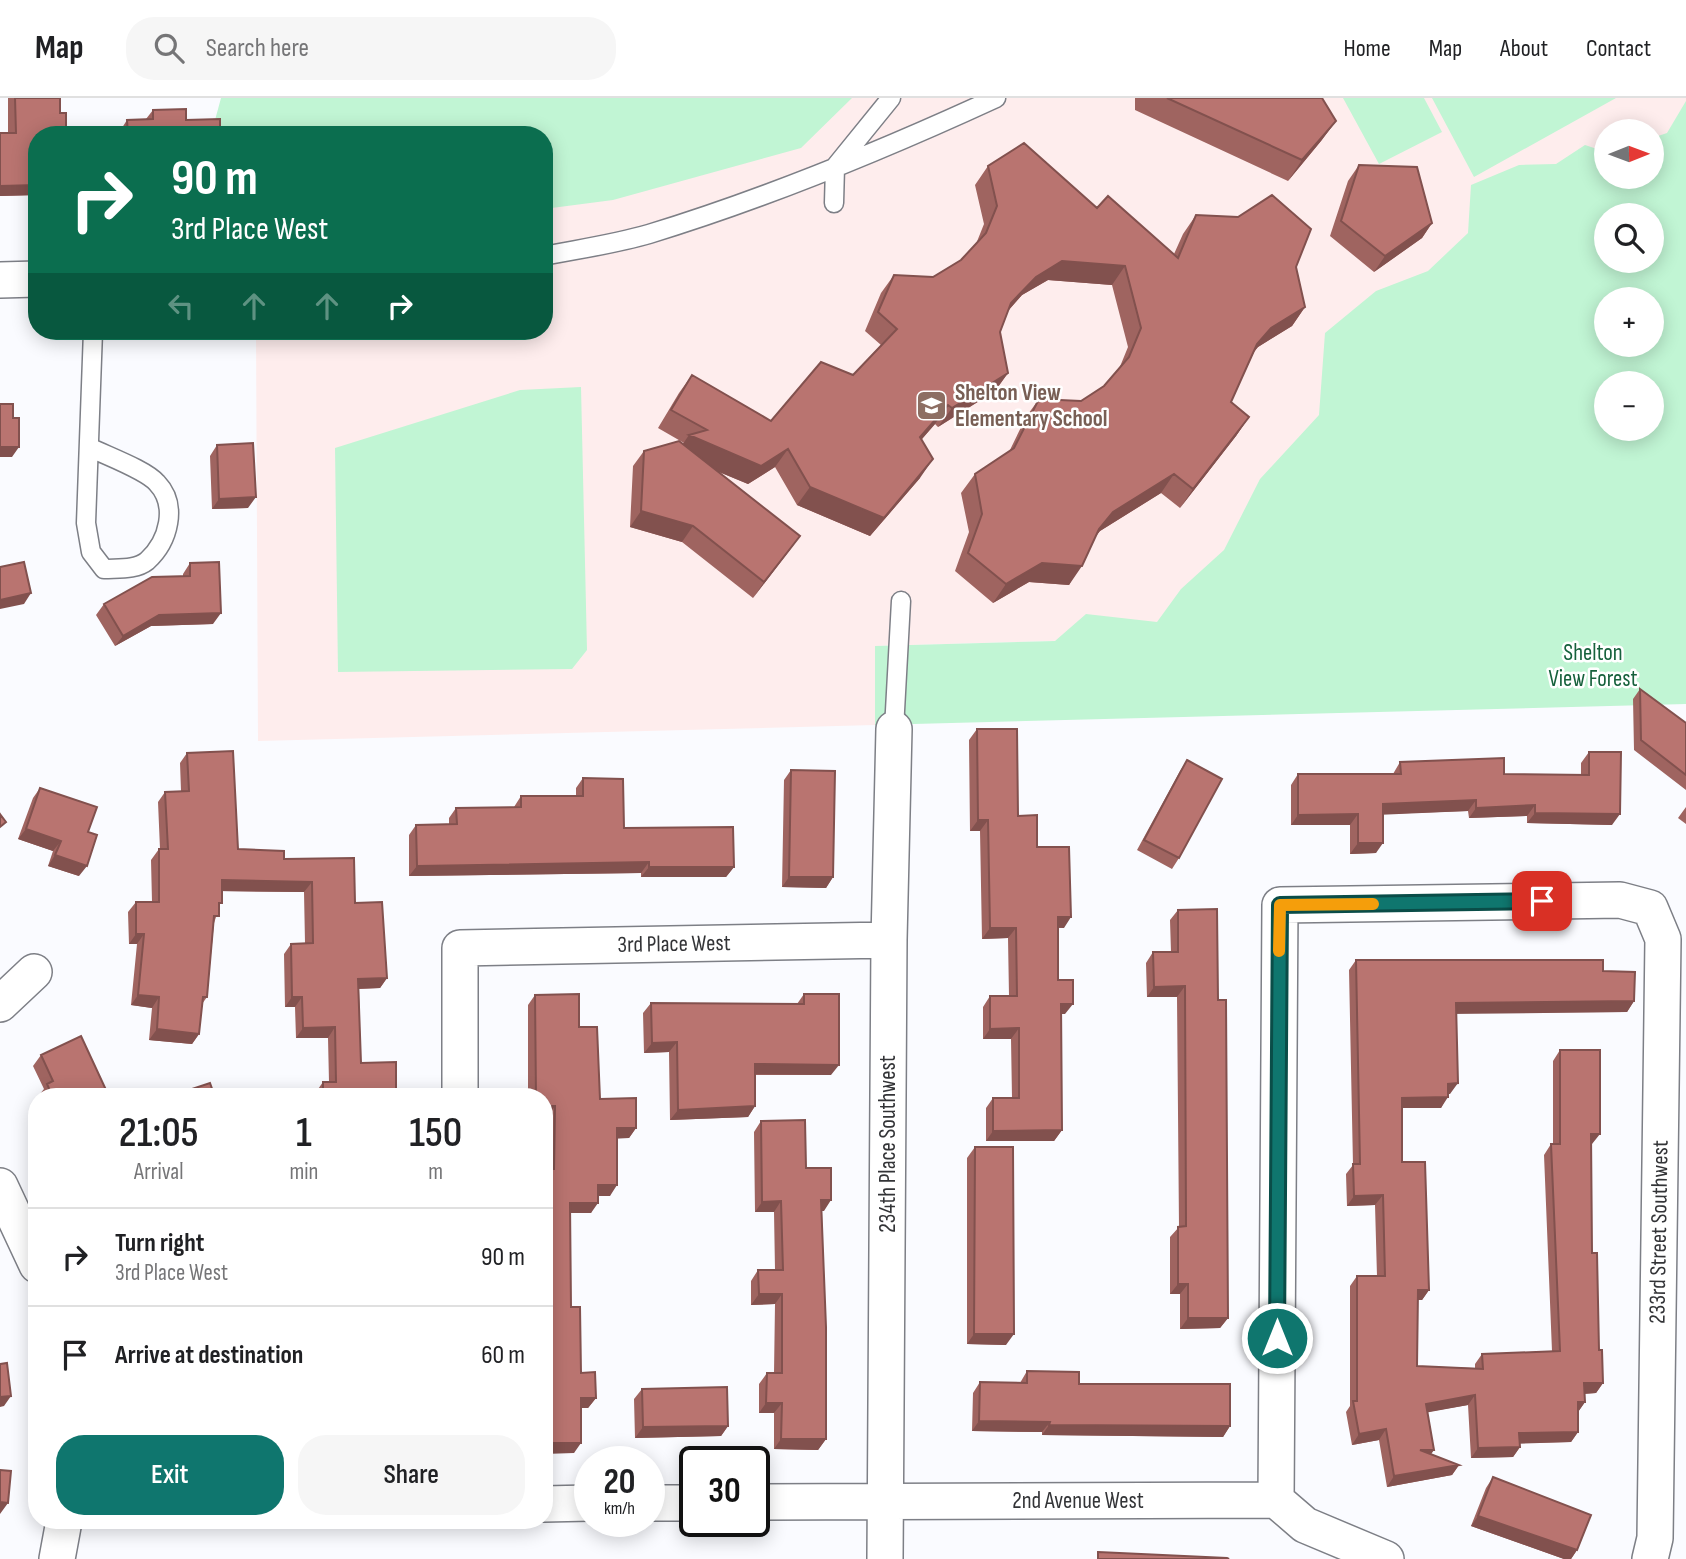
<!DOCTYPE html>
<meta charset="utf-8">
<style>
:root{--surface:#fff;--page:#f6f6f6;--text:#202124;--muted:#757577;--line:#e0e0e0;--accent:#0f766e}
body{margin:0;font-family:"Sofia Sans Condensed",sans-serif;background:var(--page);color:var(--text);height:100vh;display:flex;flex-direction:column;font-size:26px;white-space:nowrap}
*{box-sizing:border-box;margin:0}
p{font-size:23px;color:var(--muted)}
.icon{flex:none;width:38px;height:38px;fill:none;stroke:currentColor;stroke-width:2;stroke-linecap:round;stroke-linejoin:round}
.map{position:relative;flex:1;overflow:hidden}
.drawer{position:absolute;left:28px;top:990px;width:525px;height:441px;display:flex;flex-direction:column;background:var(--surface);border-radius:28px;box-shadow:0 4px 18px #0003}
.drawer>*{flex:none}
.hud{position:absolute;left:28px;top:28px;width:525px;height:214px;border-radius:28px;box-shadow:0 4px 18px #0003;background:#0b6e4f;color:#fff;overflow:hidden}
.needle{width:46px;rotate:89deg}
.tools{position:absolute;left:1594px;top:21px;display:grid;gap:14px}
.tools a{display:grid;place-items:center;width:70px;height:70px;border-radius:50%;background:var(--surface);box-shadow:0 4px 18px #0003;font-size:35px}
.speed{position:absolute;left:574px;top:1348px;display:flex;gap:14px;font-size:35px;font-weight:700;text-align:center}
.speed>*{display:grid;place-content:center;width:91px;height:91px;border-radius:50%;background:var(--surface);box-shadow:0 4px 18px #0003;line-height:1}
.speed small{font-size:18px;font-weight:400}
.speed .limit{border:4px solid #111;border-radius:10px;background:#fff;color:#111}
.pin{position:absolute;display:grid;place-items:center;width:60px;height:60px;color:#fff;margin:-30px;border-radius:14px;box-shadow:0 4px 10px #0006}
.me{position:absolute;width:77px;margin:-38px;rotate:0deg;stroke-linejoin:round;filter:drop-shadow(0 0 5px #0008)}
.turn{display:flex;align-items:center;gap:24px;height:147px;padding:0 28px;font-size:32px}
.turn .icon{width:91px;height:91px;stroke-width:2.5}
.turn b{display:block;font-size:49px;line-height:60px}
.lanes{display:flex;align-items:center;height:66px;padding:0 28px;background:#0003;justify-content:center;gap:35px;direction:ltr}
.lanes .off{opacity:.35}
.eta{display:flex;justify-content:space-evenly;align-items:center;height:119px;text-align:center}
.eta b{font-size:42px;font-weight:600;line-height:49px}
.action{display:flex;gap:14px;margin-top:auto;padding:14px 28px}
.action a{flex:1;height:80px;border-radius:28px;background:var(--accent);color:#fff;font-size:28px;font-weight:600;line-height:80px;text-align:center}
.action a+a{background:var(--page);color:var(--text)}
ul{padding:0;list-style:none}
li{display:flex;align-items:center;gap:21px;height:98px;padding:0 28px;border-top:2px solid var(--line)}
li div{flex:1}
li b{display:block;font-size:26px}
li em{font-style:normal}
header{display:flex;align-items:center;gap:42px;box-sizing:border-box;height:98px;padding:0 35px;background:var(--surface);border-bottom:2px solid var(--line)}
header strong{font-size:33px}
nav{display:flex;gap:38px;margin-inline-start:auto;font-size:24px}
.search{width:490px;height:63px;background:var(--page);display:flex;align-items:center;gap:18px;box-sizing:border-box;padding:0 24px;border-radius:28px;color:var(--muted);font-size:26px}
.map>svg:first-child{display:block}
</style>
<header>
<strong>Map</strong>
<div class="search"><svg class="icon" aria-label="search" viewBox="0 0 24 24"><circle cx="10" cy="10" r="6"/><path d="M15 15l6 6"/></svg>Search here</div>
<nav><a>Home</a><a>Map</a><a>About</a><a>Contact</a></nav>
</header>
<div class="map">
<svg width="1686" height="1461" viewBox="0 0 1686 1461">
<rect width="100%" height="100%" fill="#fafbff"/>
<path fill="#feeded" fill-rule="evenodd" d="M255,0H1686V525L876,548L875,627L258,643L256,233H544V37ZM1606,33H1652V79H1606ZM1606,117H1652V163H1606ZM1606,201H1652V247H1606ZM1606,285H1652V331H1606Z"/>
<path fill="#c1f5d4" fill-rule="evenodd" d="M221,0H852L801,50L613,102L544,111V37H211Z
M1343,0H1424L1442,34L1379,66Z
M1432,0H1616L1474,79Z
M1686,3V606L875,627V548L1055,543L1086,516L1157,524L1181,491L1224,452L1260,381L1319,317L1325,235L1376,193L1428,173L1468,135L1471,87L1519,67L1556,66L1585,47L1606,54V79H1652V40L1667,35ZM1606,117H1652V163H1606ZM1606,201H1652V247H1606ZM1606,285H1652V331H1606Z
M581,289L587,552L572,571L338,574L335,350L520,292Z"/>
<g fill="none" stroke-linecap="round" stroke-linejoin="round">
<defs>
<path id="service" d="M834,105L835,69L891,0
M544,158C579,151 615,146 649,136C767,100 883,52 996,0
M89,349C107,358 146,372 157,385C178,407 169,443 147,463C136,472 118,470 104,471L91,454L86,425L93,233
M894,631L901,503"/>
<path id="minor" d="M0,182L37,181
M0,906L34,874
M460,999V850L889,842
M0,1088L37,1167
M1276,1402L1280,807L1620,802L1650,810L1663,841L1655,1440L1650,1461
M754,1404L1276,1402L1305,1427L1386,1461
M649,1405H695
M544,1406L590,1405
M57,1461L64,1423
M885,1461L889,842L894,631"/>
</defs>
<use href="#service" stroke="#7d7f86" stroke-width="21"/>
<use href="#minor" stroke="#7d7f86" stroke-width="38"/>
<use href="#service" stroke="#fff" stroke-width="18"/>
<use href="#minor" stroke="#fff" stroke-width="35"/>
</g>
<path fill="#9f6460" d="M8,0H60L37,37V97L0,98L8,35Z
M1135,0H1322L1336,23L1321,43L1288,83L1135,12Z
M153,12L186,22L220,37H120V33L127,22L146,21Z
M1359,67L1432,125L1422,140L1374,174L1330,138L1348,83Z
M988,68L1097,110L1174,156L1183,136L1196,117L1296,169L1305,209L1292,228L1258,249L1254,254L1231,304L1249,319L1236,338L1180,410L1161,395L1100,433L1095,439L1069,487L1029,484L993,505L955,473L969,434L961,395L975,376L1009,354L1026,319L1039,301L1081,303L1104,288L1119,271L1128,249L1112,187L1048,182L1022,197L1008,213L1000,234L1008,275L995,293L938,329L935,326L922,341L920,380L870,438L797,407L775,369L748,386L719,374L800,438L753,500L682,444L630,429L633,368L644,353L683,346L684,345L658,330L679,295L692,277L771,323L853,277L881,247L865,233L881,195L894,177L933,179L961,162L976,146L984,126L975,87Z
M217,347L248,410L212,411L210,358Z
M190,465L213,526L151,528L115,548L96,517L104,506L183,478V476Z
M1640,591L1686,625V692L1634,652L1633,601Z
M977,631L1018,718L1037,749L1064,830H1058V882L1065,916H1061L1062,1032L1054,1043H986V1010L993,1000H1012L1011,941H983V909L990,898H1009L1008,840L982,841L980,733H970L969,642Z
M1589,654L1612,727L1527,725V718L1469,720L1468,713L1383,716L1376,755L1350,756V727H1291V687L1298,676H1393L1400,664L1504,676L1581,677V665Z
M187,655L238,751L284,761L355,805L387,880L380,890L359,891L361,965L396,999H316V994L323,984H329L328,940H296L295,909H285L284,856L291,846L305,845L304,794L222,793L219,810L214,825L207,899L202,906L199,936L192,946L149,942L152,910L131,907L137,846H129L128,814L136,804H152L151,762L159,751H160L158,704L165,694L181,693L180,665Z
M1187,662L1179,760L1172,771L1137,752L1180,673Z
M791,672L833,779L826,790L782,789L784,682Z
M583,680L624,730L734,769L726,779H641V775L409,778V737L416,727L449,726V720L456,710L514,709L521,698H576V690Z
M40,690L79,778L48,768L53,753L18,741L33,700Z
M1686,709V726L1678,720Z
M1178,812L1218,902L1228,1220L1220,1230L1180,1231V1196H1170V1139L1179,1129L1177,899H1147L1146,865L1153,854H1171L1170,822Z
M1356,862L1603,873L1634,903L1627,914L1456,915L1450,996H1448L1441,1010H1402V1064L1429,1192L1422,1202H1418L1417,1268L1475,1270V1266L1482,1256L1552,1253L1544,1057L1551,1046H1553V963L1560,952L1592,1046H1591L1592,1155L1599,1252L1603,1285L1596,1295L1585,1296V1304L1578,1314V1334L1571,1344L1520,1345V1349L1513,1359L1471,1360L1468,1307L1427,1314L1431,1356L1459,1367L1452,1377L1387,1389L1379,1342L1352,1347L1346,1314L1350,1308V1188L1357,1178H1377L1375,1107L1347,1108L1346,1076L1353,1067L1349,872Z
M804,896L831,977H755V1008L748,1019L670,1022L669,954L644,955L643,915L651,905L797,906Z
M535,897L579,929L600,1001L636,1030L629,1040H617L610,1098H598L591,1115H570L571,1209L581,1275L596,1300L588,1310H581L574,1355L547,1071V1018L544,999H528V907Z
M41,957L107,994L104,999H40L39,997L44,991L33,968Z
M37,1004V1019L32,1010Z
M761,1023L806,1070L824,1113H822L826,1341L818,1352L774,1351V1315H759V1286L767,1275H774L775,1206L751,1207V1183L758,1172H775L774,1114H755L754,1034Z
M975,1049L1006,1247L967,1246V1060Z
M1027,1273L1079,1286L1230,1328L1223,1339L1042,1337V1334L972,1333L973,1295L980,1284L1020,1285Z
M642,1291L728,1328L721,1338L635,1340L634,1301Z
M1493,1379L1577,1452L1571,1461H1564L1471,1428L1486,1390Z"/>
<path fill="#82514e" d="M1336,23L1321,43L1288,83L1302,62Z
M37,87V97L0,98V88Z
M1432,125L1422,140L1374,174L1385,158Z
M1062,163L1125,168L1112,187L1048,182L1022,197L998,224L1011,205L1036,179Z
M1305,209L1292,228L1258,249L1244,265L1257,246L1271,230Z
M1008,275L995,293L938,329L952,310Z
M948,307L935,326L907,358L920,339Z
M1249,319L1236,338L1180,410L1193,391Z
M689,337L788,351L775,369L748,386L676,356Z
M0,349H19L12,359H0Z
M933,361L920,380L870,438L797,407L810,389Z
M1174,376L1161,395L1100,433L1086,450L1099,431L1113,414Z
M256,399L248,410L212,411L219,401Z
M641,413L693,428L682,444L630,429Z
M800,438L789,453L753,500L764,484Z
M1042,465L1082,468L1069,487L1029,484L993,505L1006,486Z
M31,495L24,506L0,511V502Z
M221,515L213,526L151,528L115,548L123,538L159,517Z
M1476,702L1468,713L1376,717L1383,706Z
M1535,707L1527,718L1469,720L1476,710Z
M1535,715L1620,716L1612,727L1527,725Z
M1358,716L1350,727H1291L1298,717Z
M978,722H988L980,733H970Z
M26,731L61,743L53,753L18,741Z
M1358,745H1383L1376,755L1350,756Z
M55,757L87,768L79,778L48,768Z
M649,764L641,775L409,778L417,768Z
M649,769H734L726,779H641Z
M789,779H833L826,790L782,789Z
M222,782L312,784L304,794L215,793Z
M1058,819H1071L1064,830L1051,829Z
M990,830H1016L1008,840L982,841Z
M136,836H144L137,846H129Z
M387,880L380,890L351,891L358,881Z
M1185,888L1177,899H1147L1154,889Z
M138,897L159,899L152,910L131,907Z
M292,899H302L295,909H285Z
M1634,903L1627,914L1449,916L1456,905Z
M1061,906H1073L1065,916H1054Z
M335,929L328,940H296L303,930Z
M1019,930L1011,941H983L990,931Z
M157,931L199,936L192,946L149,942Z
M677,944L669,954L644,955L652,945Z
M755,966L839,967L831,977L747,976Z
M1458,985L1450,996H1441L1448,986Z
M1448,999L1441,1010H1394L1402,1000Z
M544,1008H555L547,1018H544Z
M755,1008L748,1019L670,1022L678,1012Z
M617,1030H636L629,1040L610,1041Z
M1062,1032L1054,1043H986L993,1033Z
M1591,1036H1600L1592,1046H1583Z
M598,1087H617L610,1098H591Z
M1383,1097L1375,1107L1347,1108L1354,1098Z
M821,1102H831L824,1113H814Z
M781,1103L774,1114H755L762,1104Z
M570,1105H598L591,1115H563Z
M1178,1186H1188L1180,1196H1170Z
M1418,1192H1429L1422,1202H1410Z
M759,1196H782L775,1206L751,1207Z
M1188,1220H1228L1220,1230L1180,1231Z
M974,1236H1014L1006,1247L967,1246Z
M1584,1285H1603L1596,1295L1577,1296Z
M1475,1297L1468,1307L1419,1316L1426,1306Z
M11,1298L4,1308L0,1309V1299Z
M581,1300H596L588,1310H573Z
M1578,1304H1585L1578,1314Z
M766,1305H782L774,1315H759Z
M979,1323L1050,1324L1042,1334L972,1333Z
M1049,1327L1230,1328L1223,1339L1042,1337Z
M728,1328L721,1338L635,1340L643,1329Z
M1386,1331L1379,1342L1352,1347L1359,1336Z
M1578,1334L1571,1344L1512,1346L1519,1335Z
M781,1341H826L818,1352L774,1351Z
M544,1345H581L574,1355L544,1356Z
M1520,1349L1513,1359L1471,1360L1478,1350Z
M1420,1352H1434L1427,1362Z
M1459,1367L1452,1377L1387,1389L1394,1378Z
M0,1404L8,1405L0,1416Z
M1478,1418L1577,1452L1571,1461H1564L1471,1428Z"/>
<path fill="#b97470" stroke="#82514e" stroke-width="2" d="M15,0H60V15H66V37H37V87L0,88V35H16Z
M1167,0H1322L1336,23L1302,62Z
M186,11V22L220,21V37H128L127,22L153,21V12Z
M1024,45L1097,110L1108,98L1178,160L1196,117L1238,119L1272,97L1311,131L1296,169L1305,209L1271,230L1257,246L1231,304L1249,319L1193,391L1174,376L1113,414L1099,431L1082,468L1042,465L1006,486L968,455L982,416L975,376L1014,350L1039,301L1081,303L1104,288L1129,259L1141,230L1125,168L1062,163L1036,179L1011,205L1000,234L1008,275L952,310L948,307L920,339L933,361L884,420L810,389L788,351L761,368L689,337L707,332L671,312L692,277L771,323L821,264L853,277L897,231L878,214L894,177L933,179L961,162L986,135L997,108L988,68Z
M1359,67L1417,69L1432,125L1385,158L1341,123Z
M0,306H13V320H19V349H0Z
M679,343L800,438L764,484L693,428L641,413L644,353Z
M253,345L256,399L219,401L217,347Z
M24,464L31,495L0,502V469Z
M219,464L221,515L159,517L123,538L104,506L152,479L190,478V465Z
M1640,591L1686,625V677L1641,642Z
M977,631H1017L1018,718L1037,717V749H1069L1071,819H1058V882H1073V906H1061L1062,1032L993,1033V1000H1019V930L990,931V898H1017L1016,830H990L988,722H978Z
M233,653L238,751L284,753V761L354,760L355,805L382,804L387,880L358,881L361,965L396,964V999H323V984H336L335,929L303,930L302,899H292L291,846L313,845L312,784L222,782V805H219V818H214L207,899H203L199,936L157,931L159,899L138,897L144,836H136V804H159V751H168L165,694L189,693L187,655Z
M1589,654H1621L1620,716L1535,715V707L1476,710V702L1383,706V745H1358V716L1298,717V676H1401L1400,664L1504,660V676L1589,677Z
M1187,662L1222,681L1179,760L1144,742Z
M791,672L835,673L833,779H789Z
M583,680L623,681L624,730L733,729L734,769H649V764L417,768L416,727L457,726L456,710L521,709V698H583Z
M40,690L97,709L88,734L97,737L87,768L55,757L61,743L26,731Z
M0,716L6,724L0,729Z
M1217,811L1218,902H1226L1228,1220H1188V1186H1178V1129L1186,1128L1185,888L1154,889L1153,854H1178V812Z
M1356,862H1603V873L1635,874L1634,903L1456,905L1458,985L1448,986V999L1402,1000V1064H1425L1429,1192H1418L1417,1268L1483,1271L1482,1256L1560,1253L1551,1046H1560V952H1600V1036H1591L1592,1155H1597L1599,1252H1602L1603,1285H1584L1585,1304H1578V1334L1519,1335L1520,1349L1478,1350L1475,1297L1426,1306L1434,1352H1420L1459,1367L1394,1378L1386,1331L1359,1336L1353,1303H1357V1178H1385L1383,1097L1354,1098L1353,1066H1360Z
M579,896V929H597L600,1001L636,1000V1030H617V1087H598V1105H570L571,1209H580L581,1275L595,1274L596,1300H581V1345H544V1071H554L555,1008H544V999H536L535,897Z
M804,896H839V967L755,966V1008L678,1012L677,944L652,945L651,905L804,906Z
M81,938L107,994L97,999H41L51,995L47,986L53,983L41,957Z
M210,985L215,999H168Z
M805,1022L806,1070H831V1102H821L826,1229V1341H781L782,1305H766L767,1275H782V1196H759L758,1172H783L781,1103L762,1104L761,1023Z
M975,1049H1013L1014,1236H974Z
M7,1265L11,1298L0,1299V1266Z
M1027,1273L1079,1274V1286H1230V1328L1049,1327L1050,1324L979,1323L980,1284L1027,1285Z
M727,1289L728,1328L643,1329L642,1291Z
M0,1372L11,1373L8,1405L0,1404Z
M1493,1379L1591,1417L1577,1452L1478,1418Z
M1098,1454L1227,1460L1229,1461H1098Z"/>
<g fill="none" stroke-linecap="round" stroke-linejoin="round">
<defs>
<path id="route" d="M1277,1240L1280,807L1542,803"/>
</defs>
<use href="#route" stroke="#0a4d48" stroke-width="18"/>
<use href="#route" stroke="#0f766e" stroke-width="12"/>
<path stroke="#f59e0b" stroke-width="12" d="M1279,853L1280,807L1373,806"/>
</g>
<defs>
<symbol id="school-square" viewBox="-11 -11 22 22"><rect x="-9" y="-9" width="18" height="18" rx="4" fill="#8d6e63" stroke="#fff"/><path d="M0-5L7-2L0 1L-7-2ZM-4 1L0 2.5L4 1V4Q0 6-4 4Z" fill="#fff"/></symbol>
</defs>
<g fill-rule="evenodd">
<use href="#school-square" x="914" y="290" width="35" height="35"/>
</g>
<g text-anchor="middle" dominant-baseline="central" stroke-width="5" stroke-linejoin="round" paint-order="stroke">
<g font-size="23" font-weight="bold" fill="#785e54" stroke="#fff" text-anchor="start">
<text x="955" y="295">Shelton View<tspan x="955" dy="26">Elementary School</tspan></text>
</g>
<g font-size="23" fill="#16613c" stroke="#fff">
<text x="1593" y="555">Shelton<tspan x="1593" dy="26">View Forest</tspan></text>
</g>
<g font-size="23" fill="#333437" stroke="#fff">
<text transform="translate(674 846) rotate(-1)">3rd Place West</text>
<text transform="translate(888 1046) rotate(-90)">234th Place Southwest</text>
<text transform="translate(1659 1134) rotate(-89)">233rd Street Southwest</text>
<text x="1078" y="1403">2nd Avenue West</text>
</g>
</g>
</svg>
<div class="tools">
<a><svg class="needle" viewBox="-14 -14 28 28"><path d="M0-13l5 13h-10z" fill="#e53935"/><path d="M0 13l5-13h-10z" fill="#757577"/></svg></a>
<a><svg class="icon" aria-label="search" viewBox="0 0 24 24"><circle cx="10" cy="10" r="6"/><path d="M15 15l6 6"/></svg></a>
<a>+</a>
<a>−</a>
</div>
<div class="speed"><div>20<small>km/h</small></div><div class="limit">30</div></div>
<div class="pin" style="left:1542px;top:803px;background:#d93025"><svg class="icon" aria-label="arrive" viewBox="0 0 24 24"><path d="M6 21V4h12l-3 4 3 4H6"/></svg></div>
<svg class="me" style="left:1277px;top:1240px" viewBox="-20 -20 40 40"><circle r="17" fill="#0f766e" stroke="#fff" stroke-width="3"/><path d="M0-11L8 9 0 5-8 9z" fill="#fff"/></svg>
<div class="hud">
<div class="turn"><svg class="icon" aria-label="right" viewBox="0 0 24 24"><path d="M7 20v-9h11M14 6l5 5-5 5"/></svg><div><b>90 m</b>3rd Place West</div></div>
<div class="lanes"><svg class="icon off" aria-label="left" viewBox="0 0 24 24"><path d="M17 20v-9H6M10 6l-5 5 5 5"/></svg><svg class="icon off" aria-label="ahead" viewBox="0 0 24 24"><path d="M12 20V5M6 11l6-6 6 6"/></svg><svg class="icon off" aria-label="ahead" viewBox="0 0 24 24"><path d="M12 20V5M6 11l6-6 6 6"/></svg><svg class="icon" aria-label="right" viewBox="0 0 24 24"><path d="M7 20v-9h11M14 6l5 5-5 5"/></svg></div>
</div>
<section class="drawer">
<div class="eta">
<div><b>21:05</b><p>Arrival</p></div>
<div><b>1</b><p>min</p></div>
<div><b>150</b><p>m</p></div>
</div>
<ul>
<li><svg class="icon" aria-label="right" viewBox="0 0 24 24"><path d="M7 20v-9h11M14 6l5 5-5 5"/></svg><div><b>Turn right</b><p>3rd Place West</p></div><em>90 m</em></li>
<li><svg class="icon" aria-label="arrive" viewBox="0 0 24 24"><path d="M6 21V4h12l-3 4 3 4H6"/></svg><div><b>Arrive at destination</b></div><em>60 m</em></li>
</ul>
<div class="action"><a>Exit</a><a>Share</a></div>
</section>
</div>
